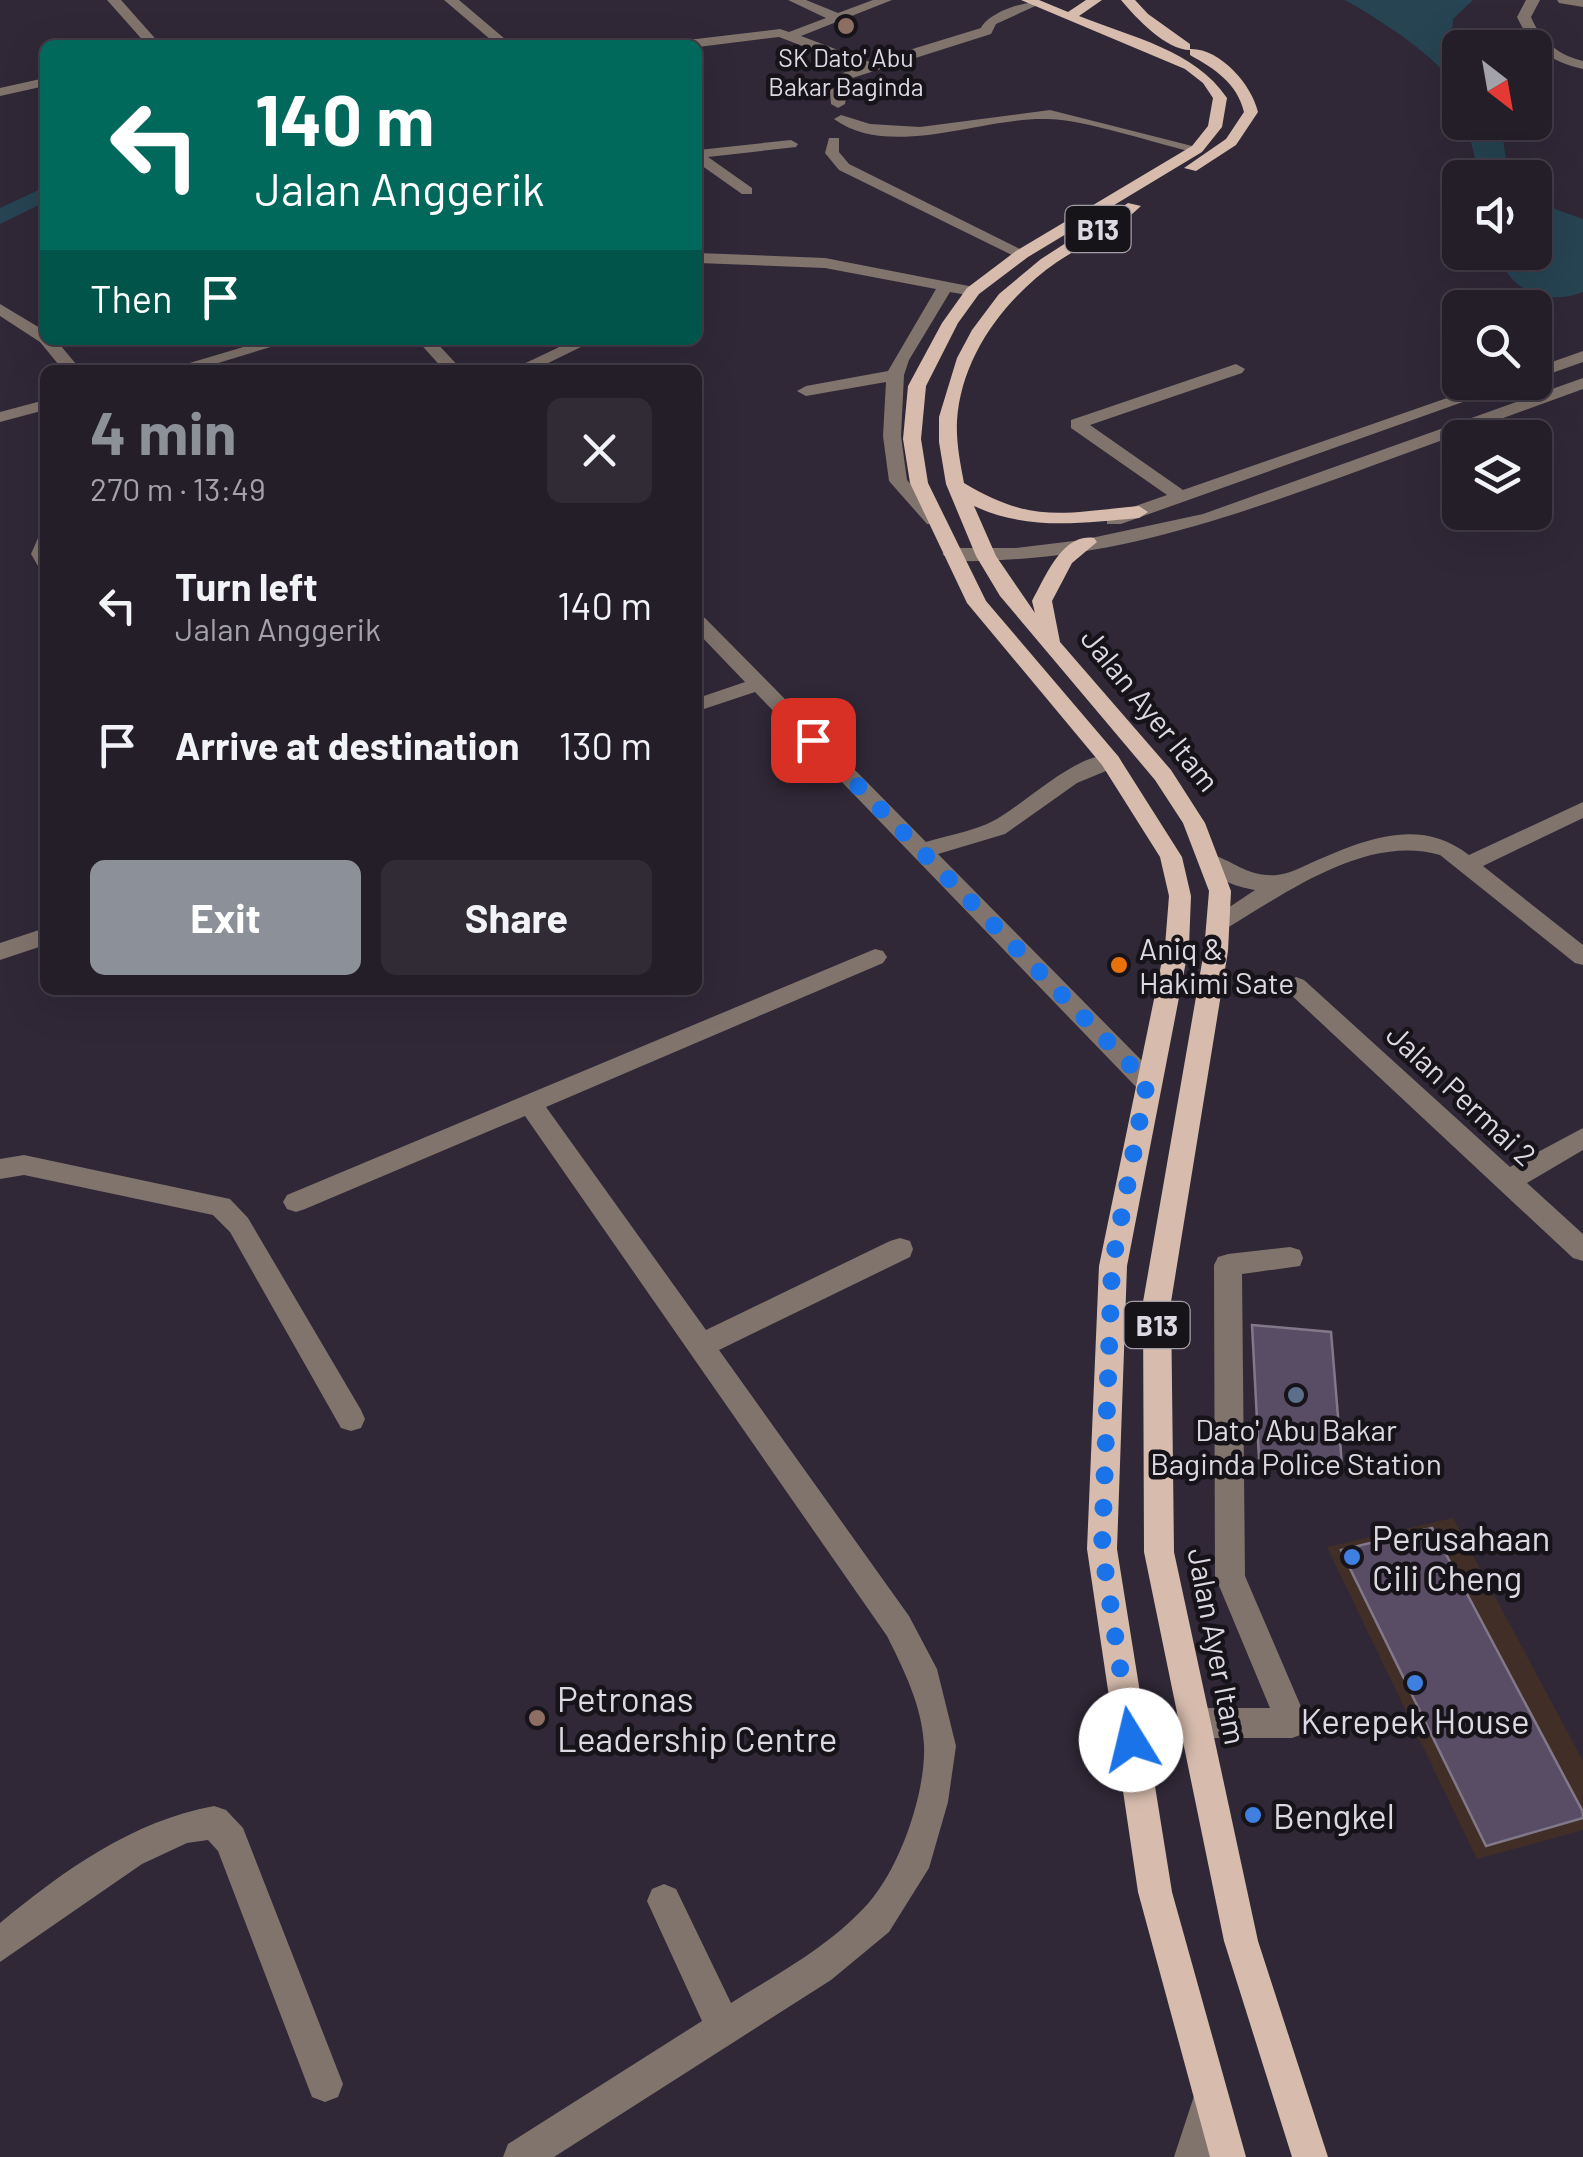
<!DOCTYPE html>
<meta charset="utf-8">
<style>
:root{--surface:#241e29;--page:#302b35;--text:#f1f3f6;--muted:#a3a2a8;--line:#413c46;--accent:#8c9099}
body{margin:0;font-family:Barlow,sans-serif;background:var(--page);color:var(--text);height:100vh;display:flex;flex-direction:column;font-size:38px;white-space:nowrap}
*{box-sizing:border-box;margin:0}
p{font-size:32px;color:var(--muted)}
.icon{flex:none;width:55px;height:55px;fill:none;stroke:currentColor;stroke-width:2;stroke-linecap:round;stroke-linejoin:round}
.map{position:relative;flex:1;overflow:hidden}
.drawer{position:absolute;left:40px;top:365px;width:662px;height:630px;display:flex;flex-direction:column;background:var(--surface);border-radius:15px;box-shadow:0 10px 40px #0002,0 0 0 2px var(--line)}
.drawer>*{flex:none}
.top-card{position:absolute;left:40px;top:40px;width:662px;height:305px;border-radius:15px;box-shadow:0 10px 40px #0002,0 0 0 2px var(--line);background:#00695c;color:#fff;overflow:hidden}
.needle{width:65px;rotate:149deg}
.fabs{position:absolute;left:1442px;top:30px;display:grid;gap:20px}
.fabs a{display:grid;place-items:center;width:110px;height:110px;border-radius:15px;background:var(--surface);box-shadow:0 10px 40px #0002,0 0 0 2px var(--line);font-size:50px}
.pin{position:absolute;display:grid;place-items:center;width:85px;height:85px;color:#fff;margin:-42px;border-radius:20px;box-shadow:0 5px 15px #0006}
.me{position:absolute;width:110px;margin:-55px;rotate:351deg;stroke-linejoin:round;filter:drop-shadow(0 0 8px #0008)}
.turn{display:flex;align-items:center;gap:35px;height:210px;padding:0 50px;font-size:45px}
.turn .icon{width:130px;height:130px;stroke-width:2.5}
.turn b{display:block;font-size:70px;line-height:85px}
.then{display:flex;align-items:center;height:95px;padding:0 50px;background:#0003;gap:20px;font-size:38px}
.round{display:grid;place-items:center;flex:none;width:105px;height:105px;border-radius:15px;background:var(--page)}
.overview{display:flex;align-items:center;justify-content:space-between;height:170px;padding:0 50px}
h1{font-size:60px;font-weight:700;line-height:75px;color:var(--accent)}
.action{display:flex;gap:20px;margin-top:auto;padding:20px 50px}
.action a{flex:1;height:115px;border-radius:15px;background:var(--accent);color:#fff;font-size:40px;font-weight:700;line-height:115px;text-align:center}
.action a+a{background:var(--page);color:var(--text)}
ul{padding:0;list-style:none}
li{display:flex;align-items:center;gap:30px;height:140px;padding:0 50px}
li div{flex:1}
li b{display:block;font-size:38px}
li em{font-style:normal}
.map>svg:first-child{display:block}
</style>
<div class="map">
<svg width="1583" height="2157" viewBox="0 0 1583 2157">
<rect width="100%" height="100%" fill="#302837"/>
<path fill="#412f27" d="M1453,1518L1583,1761V1830L1477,1859L1327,1547Z"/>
<path fill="#274453" d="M1345,0H1473L1453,19L1452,32L1461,47L1460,97C1451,64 1376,17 1345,0Z
M1466,123H1501L1506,161L1515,177H1480Z
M1535,195L1555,209L1583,219V292C1548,306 1509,292 1498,253L1535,252Z"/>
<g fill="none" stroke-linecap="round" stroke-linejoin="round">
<path fill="#274453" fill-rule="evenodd" d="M45,187V202L0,224V208Z"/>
</g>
<path fill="#594c65" stroke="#81798a" stroke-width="2.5" d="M1252,1325L1331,1332L1342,1465L1259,1458Z
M1432,1528L1583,1812V1818L1486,1846L1341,1550Z"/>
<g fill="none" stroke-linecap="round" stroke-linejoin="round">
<path fill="#81746d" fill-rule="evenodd" d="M107,0H121L161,45H147Z
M444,0H459L512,45H497Z
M788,0H806L838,13L873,0H892L801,36L870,62L981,28C989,12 1026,0 1042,3L996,24L991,34L849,79L845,104L838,108L831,104L830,92L836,76L857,67L779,37L698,47L672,45L679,41L780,29L789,32L826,18Z
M1526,0H1540L1531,17C1541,41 1558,55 1583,61V69C1551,62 1531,47 1517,17Z
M1557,0H1583V7L1559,3Z
M45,78V86L0,96V88Z
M1050,110L1204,149L1197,153C1157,144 1084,119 1046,119C983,117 890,160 834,119L841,115L870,124L920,127Z
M829,138H839V152L849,164L1030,254L1016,257L839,170L825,153Z
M791,140L798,144L796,147L708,157L752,188V194H742L698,163V150Z
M698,253L825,258L979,288L981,291L973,296L950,292L909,360L904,375L901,436L907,480L941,516V524H927L889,481L883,436L886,382L806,396L797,391L806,386L888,371L936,289L825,268L698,263Z
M0,304L45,331V340H56L81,370H63L40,342L0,316Z
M267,340H294L195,370H166Z
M417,340H434L462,370H444Z
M574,340L589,343L534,370H511Z
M1583,351V362L1535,379V368Z
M1236,364L1245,369L1242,373L1090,425L1183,490L1493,382H1519L1121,524H1107V516L1167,495L1071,428V420Z
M1583,378V389C1504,418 1426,446 1347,475C1234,516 1122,555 1001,560C984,560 955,565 942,554L952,548H1016L1082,540L1203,514Z
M45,400V410L0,422V412Z
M45,536V568L38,566L31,554L38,538Z
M698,616L705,618L926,842C946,836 968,832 987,824C1021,810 1079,746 1118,756L1121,761L1118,766L1077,783L1005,834L938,854L1156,1075L1160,1082L1156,1089H1138L755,692L698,711V698L745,682L698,633Z
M1583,802V818L1483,866L1583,945V965L1575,963L1440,855C1367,834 1289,891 1227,928L1219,930L1207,922L1255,890C1233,886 1214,879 1201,861L1204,856C1223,850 1242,878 1277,875C1289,874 1302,867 1313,862C1364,840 1419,816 1469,855Z
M45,928V945L0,960V943Z
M875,949L883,951L887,957L883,963L546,1107L706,1330L890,1241L900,1238L910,1241L913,1249L910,1257L719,1350L909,1616L937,1669L956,1746L948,1802L929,1868L889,1932L831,1980L554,2157H503L508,2144L702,2021L647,1901L652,1889L664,1884L676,1889L731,2003C776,1975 826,1948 863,1909C898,1874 926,1795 924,1745C922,1706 904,1670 887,1636L525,1116L305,1209L296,1212L287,1209L283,1202L287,1195Z
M1296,977L1304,980L1510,1167L1583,1128V1150L1527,1183L1583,1234V1261L1573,1258L1288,992L1284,986Z
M24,1155L230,1199L248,1218L361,1410L365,1419L361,1428L351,1431L341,1428L230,1232L213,1215L24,1175L0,1179V1159Z
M1290,1247L1300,1250L1303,1258L1300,1266L1242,1274L1245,1576L1308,1723L1303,1734L1292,1738H1195L1184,1734L1179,1723L1184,1712L1195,1708H1270L1215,1576L1214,1265L1218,1257L1228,1254Z
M214,1806L226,1810L243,1828L343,2084L338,2097L325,2102L312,2097L218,1851L208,1840L187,1843L142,1864L0,1962V1923C63,1871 132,1821 214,1806Z
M1211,2079L1224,2084L1229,2097L1210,2157H1174L1198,2084Z"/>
<path fill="#d7bcad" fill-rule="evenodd" d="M1021,0H1039L1068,12L1086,0H1102L1079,16C1131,37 1195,50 1227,98L1222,127L1202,152L1028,257L979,294L958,323L926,386L921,439L928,483L986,601L1118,756L1182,857L1191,896L1189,946L1127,1266L1117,1549L1172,1892L1246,2157H1210L1138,1892L1087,1549L1099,1266L1165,946L1169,896L1160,857L1102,765L967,603L910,483L903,439L908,386L942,323L967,288L1016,251L1192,146L1208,126L1213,98L1203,83L1185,69Z
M1121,0H1135L1148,14L1190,44V49C1220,48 1252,85 1258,112L1236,145L1196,171L1184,168L1226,139L1244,112C1237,83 1215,69 1190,55V50C1166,50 1136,18 1121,0Z
M1128,203L1141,206C1118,229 1084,244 1057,262C1005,298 961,356 957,421C956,442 960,462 964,483C1032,524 1063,513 1139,506L1148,512L1139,518C1081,523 1028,531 974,506L996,556L1035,613L1032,601C1045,578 1062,533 1094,538L1097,542L1072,563L1052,601L1060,642L1171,770L1205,823L1231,891L1228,951L1171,1302L1174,1552L1258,1941L1328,2157H1292L1224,1941L1144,1552L1143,1302L1204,951L1209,891L1183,823L1155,780L1000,596L976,556L946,484L939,442V417L957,358L972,330L999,294L1041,259Z"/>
</g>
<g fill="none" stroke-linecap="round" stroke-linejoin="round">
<path stroke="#1a73e8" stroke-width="18" stroke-dasharray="0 32.4" d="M813,740L1147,1082L1112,1266L1102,1549L1131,1740"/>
</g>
<g fill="#8d6e63" stroke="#161319" stroke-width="4">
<circle cx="846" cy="26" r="10"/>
<circle cx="537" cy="1718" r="10"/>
</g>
<circle fill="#e8710a" stroke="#161319" stroke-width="4" cx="1119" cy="965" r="10"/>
<circle fill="#5c6f8a" stroke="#161319" stroke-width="4" cx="1296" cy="1395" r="10"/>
<g fill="#3f7fe0" stroke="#161319" stroke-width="4">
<circle cx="1352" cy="1557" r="10"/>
<circle cx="1415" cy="1683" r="10"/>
<circle cx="1253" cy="1815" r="10"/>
</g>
<g text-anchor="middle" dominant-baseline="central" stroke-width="9" stroke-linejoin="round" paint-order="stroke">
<g font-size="25" fill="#ddd9e2" stroke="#161319">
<text x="846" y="57">SK Dato' Abu<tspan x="846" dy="29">Bakar Baginda</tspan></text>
</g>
<g fill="#161319" stroke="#a19ea6" stroke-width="2.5">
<rect x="1065.5" y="206" width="65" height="46" rx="8"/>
<rect x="1124.5" y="1302" width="65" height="46" rx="8"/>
</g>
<g font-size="28" font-weight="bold" fill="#ddd9e2">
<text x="1098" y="229">B13</text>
<text x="1157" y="1325">B13</text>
</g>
<g font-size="30" fill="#ddd9e2" stroke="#161319">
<text transform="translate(1151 709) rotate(51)">Jalan Ayer Itam</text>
<text transform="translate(1462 1094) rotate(43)">Jalan Permai 2</text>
<text transform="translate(1218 1646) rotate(79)">Jalan Ayer Itam</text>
</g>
<g font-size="30" fill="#ddd9e2" stroke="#161319" text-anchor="start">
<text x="1139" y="948">Aniq &amp;<tspan x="1139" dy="34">Hakimi Sate</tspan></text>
<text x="1296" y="1429" text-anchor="middle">Dato' Abu Bakar<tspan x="1296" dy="34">Baginda Police Station</tspan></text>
</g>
<g font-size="35" fill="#ddd9e2" stroke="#161319" text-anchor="start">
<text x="1372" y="1537">Perusahaan<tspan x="1372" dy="40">Cili Cheng</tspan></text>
<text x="557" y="1698">Petronas<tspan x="557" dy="40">Leadership Centre</tspan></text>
<text x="1415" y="1720" text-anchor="middle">Kerepek House</text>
<text x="1273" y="1815">Bengkel</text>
</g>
</g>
</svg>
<div class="fabs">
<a><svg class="needle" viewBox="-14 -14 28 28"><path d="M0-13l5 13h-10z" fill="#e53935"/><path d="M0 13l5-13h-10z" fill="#a3a2a8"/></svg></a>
<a><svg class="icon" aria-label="sound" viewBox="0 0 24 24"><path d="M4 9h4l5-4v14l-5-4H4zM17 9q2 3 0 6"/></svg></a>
<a><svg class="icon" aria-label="search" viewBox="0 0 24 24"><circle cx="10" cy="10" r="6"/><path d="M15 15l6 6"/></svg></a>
<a><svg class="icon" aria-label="layers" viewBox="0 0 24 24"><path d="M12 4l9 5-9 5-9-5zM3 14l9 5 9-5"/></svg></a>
</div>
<div class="pin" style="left:813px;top:740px;background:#d93025"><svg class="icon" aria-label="arrive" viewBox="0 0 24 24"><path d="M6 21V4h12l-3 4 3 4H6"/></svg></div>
<svg class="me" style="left:1131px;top:1740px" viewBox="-20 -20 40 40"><circle r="19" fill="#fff"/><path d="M0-13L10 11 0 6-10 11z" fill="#1a73e8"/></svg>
<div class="top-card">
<div class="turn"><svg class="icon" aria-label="left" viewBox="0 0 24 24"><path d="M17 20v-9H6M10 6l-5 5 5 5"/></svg><div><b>140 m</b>Jalan Anggerik</div></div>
<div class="then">Then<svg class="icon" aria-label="arrive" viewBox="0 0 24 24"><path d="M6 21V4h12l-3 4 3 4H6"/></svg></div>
</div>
<section class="drawer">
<div class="overview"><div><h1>4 min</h1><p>270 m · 13:49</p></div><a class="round"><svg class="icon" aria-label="close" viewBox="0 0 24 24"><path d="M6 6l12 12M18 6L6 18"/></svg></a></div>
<ul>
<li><svg class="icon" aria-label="left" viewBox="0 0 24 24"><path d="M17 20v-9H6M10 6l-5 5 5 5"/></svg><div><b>Turn left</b><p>Jalan Anggerik</p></div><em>140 m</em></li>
<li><svg class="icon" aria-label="arrive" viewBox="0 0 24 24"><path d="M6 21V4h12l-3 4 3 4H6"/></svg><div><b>Arrive at destination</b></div><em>130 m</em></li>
</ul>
<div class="action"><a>Exit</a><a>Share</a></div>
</section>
</div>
